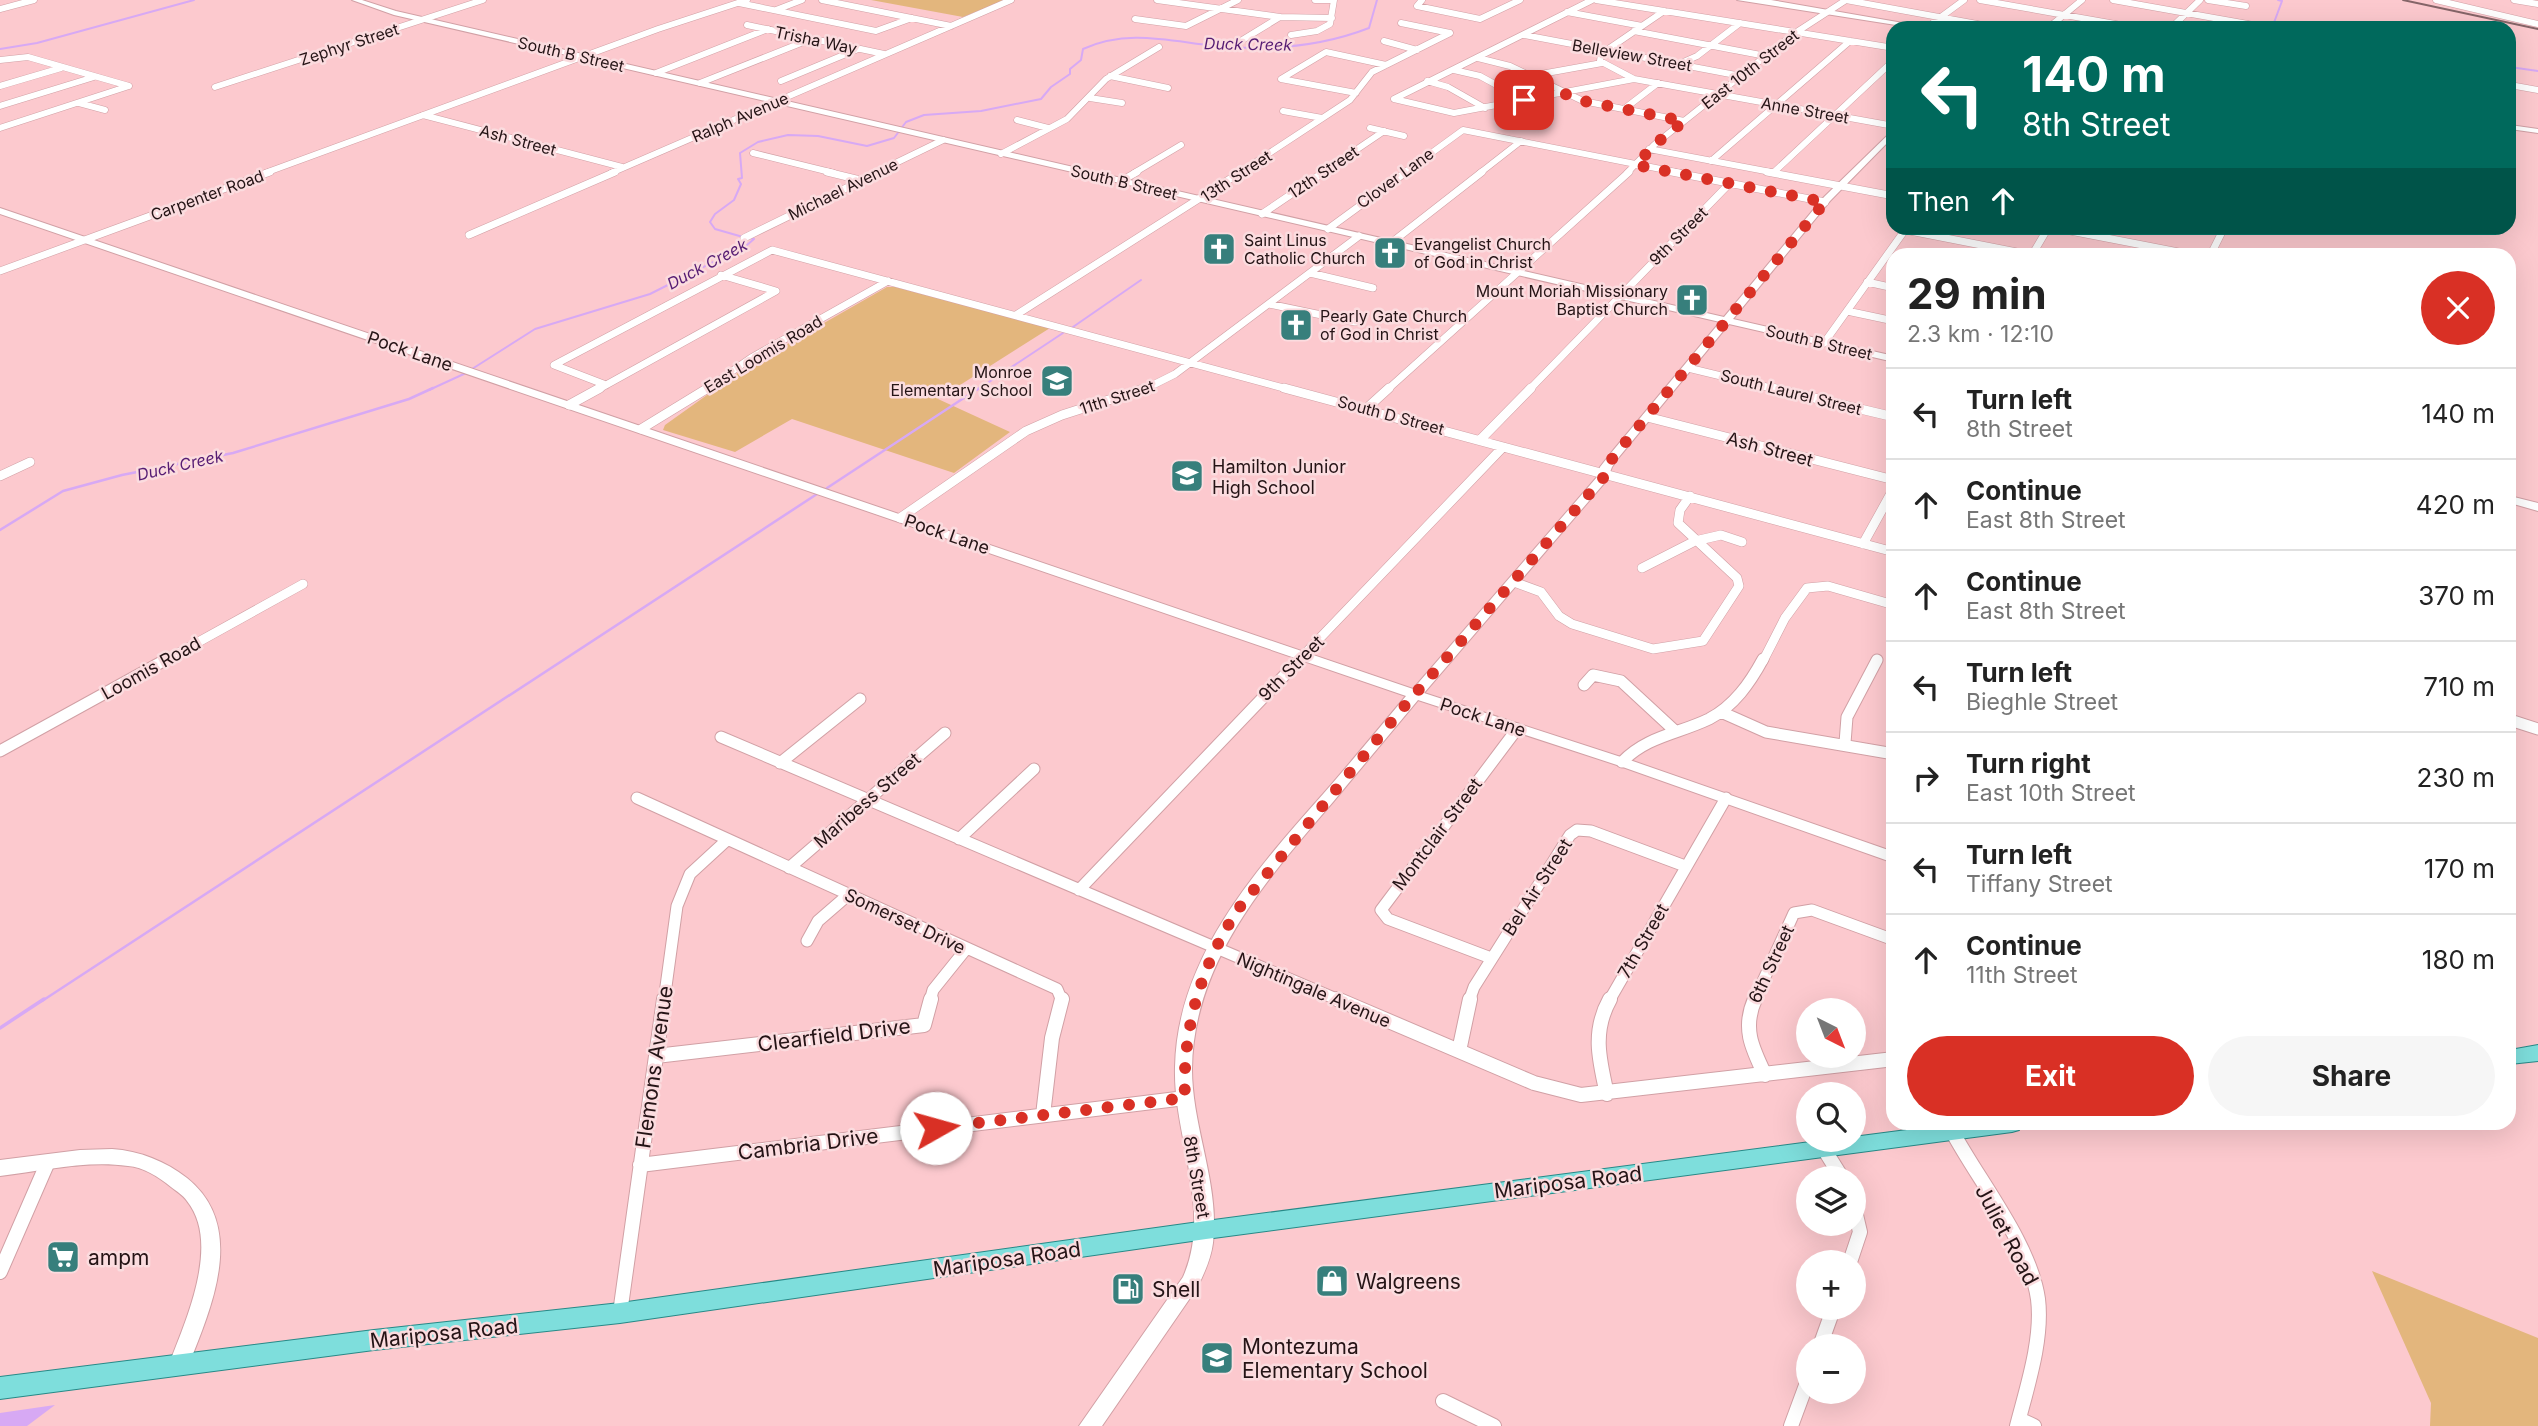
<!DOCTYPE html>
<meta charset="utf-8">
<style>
:root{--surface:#fff;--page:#f6f6f6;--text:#222;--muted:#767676;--line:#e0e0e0;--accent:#d93025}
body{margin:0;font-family:Inter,sans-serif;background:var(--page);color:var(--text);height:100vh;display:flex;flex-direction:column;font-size:26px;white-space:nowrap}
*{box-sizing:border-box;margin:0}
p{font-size:23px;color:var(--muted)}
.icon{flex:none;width:38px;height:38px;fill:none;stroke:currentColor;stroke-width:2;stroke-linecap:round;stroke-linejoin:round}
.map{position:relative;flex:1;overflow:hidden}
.sheet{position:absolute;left:1886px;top:248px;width:630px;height:882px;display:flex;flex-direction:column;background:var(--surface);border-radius:21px;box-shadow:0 7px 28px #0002}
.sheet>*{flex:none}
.guide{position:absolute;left:1886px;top:21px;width:630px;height:214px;border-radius:21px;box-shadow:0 7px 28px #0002;background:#00695c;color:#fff;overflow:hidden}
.needle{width:46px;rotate:138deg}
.controls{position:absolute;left:1796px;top:998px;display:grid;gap:14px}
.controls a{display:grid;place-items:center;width:70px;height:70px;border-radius:50%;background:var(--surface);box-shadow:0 7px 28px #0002;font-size:35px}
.pin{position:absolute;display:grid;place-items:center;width:60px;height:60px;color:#fff;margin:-30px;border-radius:14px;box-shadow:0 4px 10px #0006}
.me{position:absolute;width:77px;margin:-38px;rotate:83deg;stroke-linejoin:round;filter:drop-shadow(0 0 5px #0008)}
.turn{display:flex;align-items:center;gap:24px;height:147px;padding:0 21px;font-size:32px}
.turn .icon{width:91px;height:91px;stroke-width:2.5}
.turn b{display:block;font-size:49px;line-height:60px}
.then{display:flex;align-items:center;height:66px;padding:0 21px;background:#0003;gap:14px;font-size:26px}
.round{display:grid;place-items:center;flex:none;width:74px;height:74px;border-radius:37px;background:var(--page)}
.head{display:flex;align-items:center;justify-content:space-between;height:119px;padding:0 21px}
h1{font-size:42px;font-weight:700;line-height:52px}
.cta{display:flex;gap:14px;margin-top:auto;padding:14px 21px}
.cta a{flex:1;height:80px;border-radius:42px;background:var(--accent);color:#fff;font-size:28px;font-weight:700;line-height:80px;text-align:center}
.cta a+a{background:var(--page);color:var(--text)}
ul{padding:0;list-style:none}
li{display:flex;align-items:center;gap:21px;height:91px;padding:0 21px;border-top:2px solid var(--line)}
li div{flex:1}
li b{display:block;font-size:26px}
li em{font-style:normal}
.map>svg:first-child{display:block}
</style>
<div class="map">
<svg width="2538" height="1426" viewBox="0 0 2538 1426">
<rect width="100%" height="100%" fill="#fcc9ce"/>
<path fill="#e3b67d" d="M871,0H1005L963,17Z
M887,287H895L1050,328L938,399L1010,432L954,473L792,419L735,452L663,430L665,425L742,370Z
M2372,1271L2538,1338V1426H2430L2431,1403Z"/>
<path fill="#d7a9f4" d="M55,1405L27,1426H0V1413Z"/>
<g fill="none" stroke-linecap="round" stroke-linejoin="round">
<path stroke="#d7a9f4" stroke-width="2" d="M2272,28L2282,1L2278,0
M0,49L37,43L194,0
M2510,67L2538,71
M743,237L715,229L710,222L715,214L734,200L741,184L738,179L742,178L740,153L758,142L788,135L818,136L867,146L894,138L906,122L924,115L981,111L1041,99L1051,87L1070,74V69L1081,60L1083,49C1128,29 1168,41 1215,46C1268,51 1320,47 1369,28L1377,0
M1070,329L1141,280
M472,369L535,329L650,294L747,245L754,239L749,238
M429,390L466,373
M977,390L1066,331"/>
<path stroke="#d7a9f4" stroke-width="2.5" d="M827,488L979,388
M0,530L63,491L122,475L233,453L409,399L433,388
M42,1001L817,494"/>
<path stroke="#d7a9f4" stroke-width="3.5" d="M0,1028L44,999"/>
<defs>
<path id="street-far4" d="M822,0L951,26
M1157,0L1280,17L1332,18
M1315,0H1334
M1422,0L1417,6L1480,19L1520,0
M1596,0L1894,48
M1846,0L1999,28
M1980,0L2138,28
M2113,0L2259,26
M2208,0L2246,6
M2436,0L2538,24
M2514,0L2538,4
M739,3L876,31L912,18
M0,9L34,0
M776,10L802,0
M1664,11L1601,54L1600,61L1634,79L1894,126
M1567,12L1642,26
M1135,19L1186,26L1238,0
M1401,23L1450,33
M747,25L884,54
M1926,28L1964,0
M2048,28L2082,0
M2171,28L2200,0
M1634,31L1766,56
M1291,35L1317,31L1330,24L1334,0
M1524,35L1741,76
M1384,41L1417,50
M1239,42L1280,17
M1478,58L1510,66L1583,101L1684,121
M0,60L28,57L129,86
M1679,64L1697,56L1740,23
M1454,70L1480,76L1524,100
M656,73L768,29
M1110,76L1168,88
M1530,76L1602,63
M781,81L858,49
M1427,81L1448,87L1485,108
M700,83L811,39
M2510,85L2538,90
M0,86L61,68
M215,87L483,0
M1356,93L1281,79L1326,52L1386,65
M1090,98L1122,103
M1394,99L1454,113L1634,79
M1394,99L1592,0
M79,103L105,110
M0,106L94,77
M1624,109L1658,83
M1283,111L1322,118
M423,115L622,167
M1017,120L1048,128
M0,128L129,86
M1370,128L1404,136
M1649,149L1776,173
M753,153L834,173
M1001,154L1067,119L1106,79L1159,47
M1711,161L1850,41
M265,173L658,29L747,0
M611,173L1011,0
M875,173L943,140
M1134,173L1181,145
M1239,173L1350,100L1372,72L1450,33
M1322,173L1384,131
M1404,173L1463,130L1681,173
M1480,173L1521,141
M1627,173L1654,145L1792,35L1846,0
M1773,173L1894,60"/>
<path id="street-far3" d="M827,172L860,180
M1672,172L1825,202
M1767,172L1894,196
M1121,181L1137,172
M1262,214L1324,172
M2055,228L2199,256
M1328,229L1406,172
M469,235L615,172
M744,238L879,172
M1391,243L1482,172
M2210,256L2224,228
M0,271L270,172
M1310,273L1373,288
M1867,282L1894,288
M1269,304L1355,322
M1847,311L1894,321
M1016,315L1241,172
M1824,343L1905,230L2032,255L2048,228
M1688,368L1779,390
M606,385L554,365L772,250L1291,390
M597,390L776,291L721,275
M705,390L751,358L888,281
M1143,390L1175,374L1359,236
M1387,390L1629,172
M1529,390L1730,183"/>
<path id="street-far2" d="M1284,388L1894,552
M1772,388L1894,417
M569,405L600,388
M1367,408L1389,388
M1647,417L1894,480
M641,429L708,388
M1480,440L1531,388
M0,476L30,462
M900,518L1026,431L1062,415L1146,388
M1863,544L1894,488
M1642,568L1695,541L1721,535L1742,542
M1514,582L1541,592L1559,616L1572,624L1653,649L1703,641L1739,586L1737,578L1678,523L1680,510L1690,496
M164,661L303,584
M1298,661L1503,447
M1763,661L1785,618L1807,588L1828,586L1894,605"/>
<path id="street-far1" d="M1584,685L1593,675L1621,681L1674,730
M1721,712L1766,732L1894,754
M2510,720L2538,729
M721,737L1341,1001
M1845,743L1847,717L1877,660
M0,751L167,659
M1622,762C1647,736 1678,734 1709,719C1734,706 1750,683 1763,659
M780,763L860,699
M637,798L1057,989L1062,1001
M959,839L1034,769
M789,868L945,733
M1079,890L1300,659
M807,941L818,921L848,895
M1491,958L1388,919L1381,910L1517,729
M664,1001L677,906L690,874L727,840
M930,1001L933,990L966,949
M1469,1001L1474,987L1570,835L1577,830L1591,831L1685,866
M1609,1001L1726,798
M1754,1001L1794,913L1812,910L1894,940"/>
<path id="street" d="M1337,999L1534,1083L1581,1095L1894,1059
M1755,999C1742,1028 1752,1048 1765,1075
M1459,1051L1470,999
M656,1056L924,1025L931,999
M1607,1094C1599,1059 1592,1031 1610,999
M1043,1115L1052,1038L1062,999
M1952,1131C1978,1180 2030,1243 2038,1299C2043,1339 2027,1387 2017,1426
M1824,1149L1842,1178
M640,1165L1185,1098
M1850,1262L1860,1232L1853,1202
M0,1272L47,1164
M620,1313L664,999
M1820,1346L1834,1307
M1443,1401L1494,1426
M2019,1419L2034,1426
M1791,1426L1808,1380"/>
<path id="secondary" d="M352,0H362L396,11L1724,317L1824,197L1894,129V136L1830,201L1733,319L1894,356V362L1729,324L1619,457L1612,467L1607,480L1424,693L1627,759L1894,852V863L1617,765L1418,700C1390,734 1361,768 1333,802C1267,879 1193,962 1192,1069C1192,1127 1220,1185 1213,1243C1211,1259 1204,1274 1197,1288L1102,1426H1079L1183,1277C1213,1209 1173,1137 1175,1067C1177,958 1255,871 1324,793C1352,761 1379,728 1406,696L0,214V208L1413,689L1597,477L1600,467L1611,453L1720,322L394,15Z
M1737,0H1771L1932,28H1915Z
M2510,125L2538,129V133L2510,129Z
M2510,496L2538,503V511L2510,503Z
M112,1149C140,1151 165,1161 187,1178C247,1226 212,1306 189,1364L186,1371L179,1373L172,1371L169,1364C186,1320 221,1243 187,1201C183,1195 176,1191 171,1187C159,1177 143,1167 128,1166C86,1160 42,1171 0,1176V1160L80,1150Z"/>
<path id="primary" d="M2538,1045V1061L2510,1064V1050Z
M1953,1124H2022L2019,1130L2012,1132L1206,1239L620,1323L374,1350L0,1399V1377L374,1330L620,1303L1206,1221L1833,1139H1853V1137Z"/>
</defs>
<use href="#street-far4" stroke="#d1a0a5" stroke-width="7"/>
<use href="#street-far3" stroke="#d1a0a5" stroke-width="8"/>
<use href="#street-far2" stroke="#d1a0a5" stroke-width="10"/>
<use href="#street-far1" stroke="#d1a0a5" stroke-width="13"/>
<use href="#street" stroke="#d1a0a5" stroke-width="16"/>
<use href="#secondary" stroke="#d1a0a5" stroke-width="2"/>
<use href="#primary" stroke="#278987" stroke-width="2"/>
<use href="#street-far4" stroke="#fff" stroke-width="6"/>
<use href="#street-far3" stroke="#fff" stroke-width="7"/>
<use href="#street-far2" stroke="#fff" stroke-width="9"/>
<use href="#street-far1" stroke="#fff" stroke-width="11"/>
<use href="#street" stroke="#fff" stroke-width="14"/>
<use href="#secondary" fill="#fff" fill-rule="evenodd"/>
<use href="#primary" fill="#7ededc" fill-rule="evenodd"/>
<path stroke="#856568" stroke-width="2" d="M2403,0L2538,29
M2354,23L2379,27"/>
</g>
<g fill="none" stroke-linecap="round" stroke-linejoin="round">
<path stroke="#d93025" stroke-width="12" stroke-dasharray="0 21.6" d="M936,1128L1185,1098C1182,1029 1201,965 1239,908L1402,709L1603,478L1606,467L1615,455L1825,202L1636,165L1654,145L1684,121L1583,101L1563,93L1524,100"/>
</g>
<defs>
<symbol id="church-square" viewBox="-11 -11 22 22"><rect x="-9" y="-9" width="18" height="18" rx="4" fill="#377f7c" stroke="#fbdcdf"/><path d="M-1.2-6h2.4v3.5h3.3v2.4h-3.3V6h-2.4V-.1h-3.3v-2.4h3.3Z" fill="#fff"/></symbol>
<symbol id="school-square" viewBox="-11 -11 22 22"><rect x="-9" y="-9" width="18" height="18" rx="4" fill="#377f7c" stroke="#fbdcdf"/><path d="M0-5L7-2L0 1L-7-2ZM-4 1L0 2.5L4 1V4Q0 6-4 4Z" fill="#fff"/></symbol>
<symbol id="supermarket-square" viewBox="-11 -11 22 22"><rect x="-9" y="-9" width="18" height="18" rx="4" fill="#377f7c" stroke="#fbdcdf"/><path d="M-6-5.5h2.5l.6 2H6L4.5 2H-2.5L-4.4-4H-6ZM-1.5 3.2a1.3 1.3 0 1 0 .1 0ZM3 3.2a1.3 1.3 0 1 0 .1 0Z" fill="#fff"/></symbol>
<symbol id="shop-square" viewBox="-11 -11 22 22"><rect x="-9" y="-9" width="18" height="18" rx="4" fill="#377f7c" stroke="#fbdcdf"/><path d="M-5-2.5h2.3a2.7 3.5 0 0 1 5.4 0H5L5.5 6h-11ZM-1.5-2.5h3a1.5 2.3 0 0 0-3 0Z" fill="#fff"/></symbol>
<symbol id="fuel-square" viewBox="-11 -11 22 22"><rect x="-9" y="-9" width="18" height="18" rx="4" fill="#377f7c" stroke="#fbdcdf"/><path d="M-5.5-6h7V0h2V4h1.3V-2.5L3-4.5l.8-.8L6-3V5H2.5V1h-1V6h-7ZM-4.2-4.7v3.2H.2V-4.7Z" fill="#fff"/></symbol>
</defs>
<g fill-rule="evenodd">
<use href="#church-square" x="1200" y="230" width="38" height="38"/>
<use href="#church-square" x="1371" y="234" width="38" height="38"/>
<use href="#church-square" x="1673" y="281" width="38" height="38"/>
<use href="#church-square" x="1277" y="306" width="38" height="38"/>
<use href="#school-square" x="1038" y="362" width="38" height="38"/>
<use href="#school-square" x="1168" y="457" width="38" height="38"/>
<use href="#supermarket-square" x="44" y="1238" width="38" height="38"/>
<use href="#shop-square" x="1313" y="1262" width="38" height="38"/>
<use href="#fuel-square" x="1109" y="1270" width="38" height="38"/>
<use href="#school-square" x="1198" y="1339" width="38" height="38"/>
</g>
<g text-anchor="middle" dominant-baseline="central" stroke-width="5" stroke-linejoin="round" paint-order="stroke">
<g font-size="16" fill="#251416" stroke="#fbdcdf">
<text transform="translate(816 40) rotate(12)">Trisha Way</text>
<text transform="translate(349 44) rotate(-18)">Zephyr Street</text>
<text transform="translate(571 54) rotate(13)">South B Street</text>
<text transform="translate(1632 55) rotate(10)">Belleview Street</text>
<text transform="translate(1750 69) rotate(-38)">East 10th Street</text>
<text transform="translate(1805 110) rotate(10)">Anne Street</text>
<text transform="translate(740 117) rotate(-23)">Ralph Avenue</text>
<text transform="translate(518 140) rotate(15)">Ash Street</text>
<text transform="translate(1323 172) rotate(-34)">12th Street</text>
<text transform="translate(1236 176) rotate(-33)">13th Street</text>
<text transform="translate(1395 178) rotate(-36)">Clover Lane</text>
<text transform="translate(1124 182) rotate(13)">South B Street</text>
<text transform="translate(843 189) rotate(-26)">Michael Avenue</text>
<text transform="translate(207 195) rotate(-20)">Carpenter Road</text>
<text transform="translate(1678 236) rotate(-45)">9th Street</text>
<text transform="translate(1819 342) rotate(13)">South B Street</text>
<text transform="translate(763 354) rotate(-31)">East Loomis Road</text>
<text transform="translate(1791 392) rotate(14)">South Laurel Street</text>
<text transform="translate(1117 397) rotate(-18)">11th Street</text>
<text transform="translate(1391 415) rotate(15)">South D Street</text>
</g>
<g font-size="16" font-style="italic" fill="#561c73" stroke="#fbdcdf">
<text transform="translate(1248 44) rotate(1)">Duck Creek</text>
<text transform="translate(707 264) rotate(-28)">Duck Creek</text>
<text transform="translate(180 465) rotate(-13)">Duck Creek</text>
</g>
<g font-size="16" fill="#251416" stroke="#fbdcdf" text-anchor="start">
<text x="1244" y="240">Saint Linus<tspan x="1244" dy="18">Catholic Church</tspan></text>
<text x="1414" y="244">Evangelist Church<tspan x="1414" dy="18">of God in Christ</tspan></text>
<text x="1668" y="291" text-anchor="end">Mount Moriah Missionary<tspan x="1668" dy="18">Baptist Church</tspan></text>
<text x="1320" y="316">Pearly Gate Church<tspan x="1320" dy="18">of God in Christ</tspan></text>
<text x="1032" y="372" text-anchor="end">Monroe<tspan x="1032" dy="18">Elementary School</tspan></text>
</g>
<g font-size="18" fill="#251416" stroke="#fbdcdf">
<text transform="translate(410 351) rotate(19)">Pock Lane</text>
<text transform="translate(1770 449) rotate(15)">Ash Street</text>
<text transform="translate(947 534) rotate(19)">Pock Lane</text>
<text transform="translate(151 668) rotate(-29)">Loomis Road</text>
<text transform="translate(1291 668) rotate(-45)">9th Street</text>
<text transform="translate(1483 717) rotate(18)">Pock Lane</text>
<text transform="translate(867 800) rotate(-41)">Maribess Street</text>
<text transform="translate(1437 834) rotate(-53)">Montclair Street</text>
<text transform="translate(1537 887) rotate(-57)">Bel Air Street</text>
<text transform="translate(905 921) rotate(25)">Somerset Drive</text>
<text transform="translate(1643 941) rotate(-60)">7th Street</text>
<text transform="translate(1771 964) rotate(-65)">6th Street</text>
<text transform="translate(1314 990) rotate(23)">Nightingale Avenue</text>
<text transform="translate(1197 1177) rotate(80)">8th Street</text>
</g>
<g font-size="18" fill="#251416" stroke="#fbdcdf" text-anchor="start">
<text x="1212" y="466">Hamilton Junior<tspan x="1212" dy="21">High School</tspan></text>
</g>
<g font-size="21" fill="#251416" stroke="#fbdcdf">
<text transform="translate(834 1035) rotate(-7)">Clearfield Drive</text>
<text transform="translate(654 1067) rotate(-82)">Flemons Avenue</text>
<text transform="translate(808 1144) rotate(-7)">Cambria Drive</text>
<text transform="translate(1568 1182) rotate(-7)">Mariposa Road</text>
<text transform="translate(2007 1235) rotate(62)">Juliet Road</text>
<text transform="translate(1007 1259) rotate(-8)">Mariposa Road</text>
<text transform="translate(444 1333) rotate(-6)">Mariposa Road</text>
</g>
<g font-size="21" fill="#251416" stroke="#fbdcdf" text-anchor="start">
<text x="88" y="1257">ampm</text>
<text x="1356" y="1281">Walgreens</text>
<text x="1152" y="1289">Shell</text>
<text x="1242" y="1346">Montezuma<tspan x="1242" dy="24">Elementary School</tspan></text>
</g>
</g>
</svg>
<div class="controls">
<a><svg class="needle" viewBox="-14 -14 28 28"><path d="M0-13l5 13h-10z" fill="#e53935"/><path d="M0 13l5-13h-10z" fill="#767676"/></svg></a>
<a><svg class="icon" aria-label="search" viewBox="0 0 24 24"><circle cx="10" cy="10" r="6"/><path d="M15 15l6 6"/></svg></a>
<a><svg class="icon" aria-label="layers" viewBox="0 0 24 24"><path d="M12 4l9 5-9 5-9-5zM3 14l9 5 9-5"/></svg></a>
<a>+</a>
<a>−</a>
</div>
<div class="pin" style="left:1524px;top:100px;background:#d93025"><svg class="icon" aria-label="arrive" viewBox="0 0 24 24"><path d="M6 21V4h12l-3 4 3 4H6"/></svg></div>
<svg class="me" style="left:936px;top:1128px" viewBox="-20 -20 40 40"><circle r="19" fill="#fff"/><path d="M0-13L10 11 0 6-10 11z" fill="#d93025"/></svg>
<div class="guide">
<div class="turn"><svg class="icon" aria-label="left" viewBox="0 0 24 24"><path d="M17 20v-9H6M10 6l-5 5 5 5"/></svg><div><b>140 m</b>8th Street</div></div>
<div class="then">Then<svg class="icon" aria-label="ahead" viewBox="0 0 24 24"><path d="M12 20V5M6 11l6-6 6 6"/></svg></div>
</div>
<section class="sheet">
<div class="head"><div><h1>29 min</h1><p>2.3 km · 12:10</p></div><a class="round" style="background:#d93025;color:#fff"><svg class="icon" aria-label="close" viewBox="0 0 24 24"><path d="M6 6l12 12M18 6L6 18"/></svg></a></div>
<ul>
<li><svg class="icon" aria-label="left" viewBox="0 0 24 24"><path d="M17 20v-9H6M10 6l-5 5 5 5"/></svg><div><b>Turn left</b><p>8th Street</p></div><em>140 m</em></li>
<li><svg class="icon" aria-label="ahead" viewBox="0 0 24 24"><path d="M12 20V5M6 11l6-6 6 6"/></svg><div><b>Continue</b><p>East 8th Street</p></div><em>420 m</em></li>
<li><svg class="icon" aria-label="ahead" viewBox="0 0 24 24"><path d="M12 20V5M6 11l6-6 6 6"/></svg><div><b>Continue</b><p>East 8th Street</p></div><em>370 m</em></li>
<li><svg class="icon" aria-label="left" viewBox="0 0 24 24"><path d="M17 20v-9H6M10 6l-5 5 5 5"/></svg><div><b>Turn left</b><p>Bieghle Street</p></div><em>710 m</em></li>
<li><svg class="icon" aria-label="right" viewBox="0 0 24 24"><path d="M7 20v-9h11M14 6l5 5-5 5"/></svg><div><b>Turn right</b><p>East 10th Street</p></div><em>230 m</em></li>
<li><svg class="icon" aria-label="left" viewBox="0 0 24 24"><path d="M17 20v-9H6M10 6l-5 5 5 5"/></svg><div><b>Turn left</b><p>Tiffany Street</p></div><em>170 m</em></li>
<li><svg class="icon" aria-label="ahead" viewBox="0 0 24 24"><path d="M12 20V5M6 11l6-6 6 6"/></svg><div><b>Continue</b><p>11th Street</p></div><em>180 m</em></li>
</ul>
<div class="cta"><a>Exit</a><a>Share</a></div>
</section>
</div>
